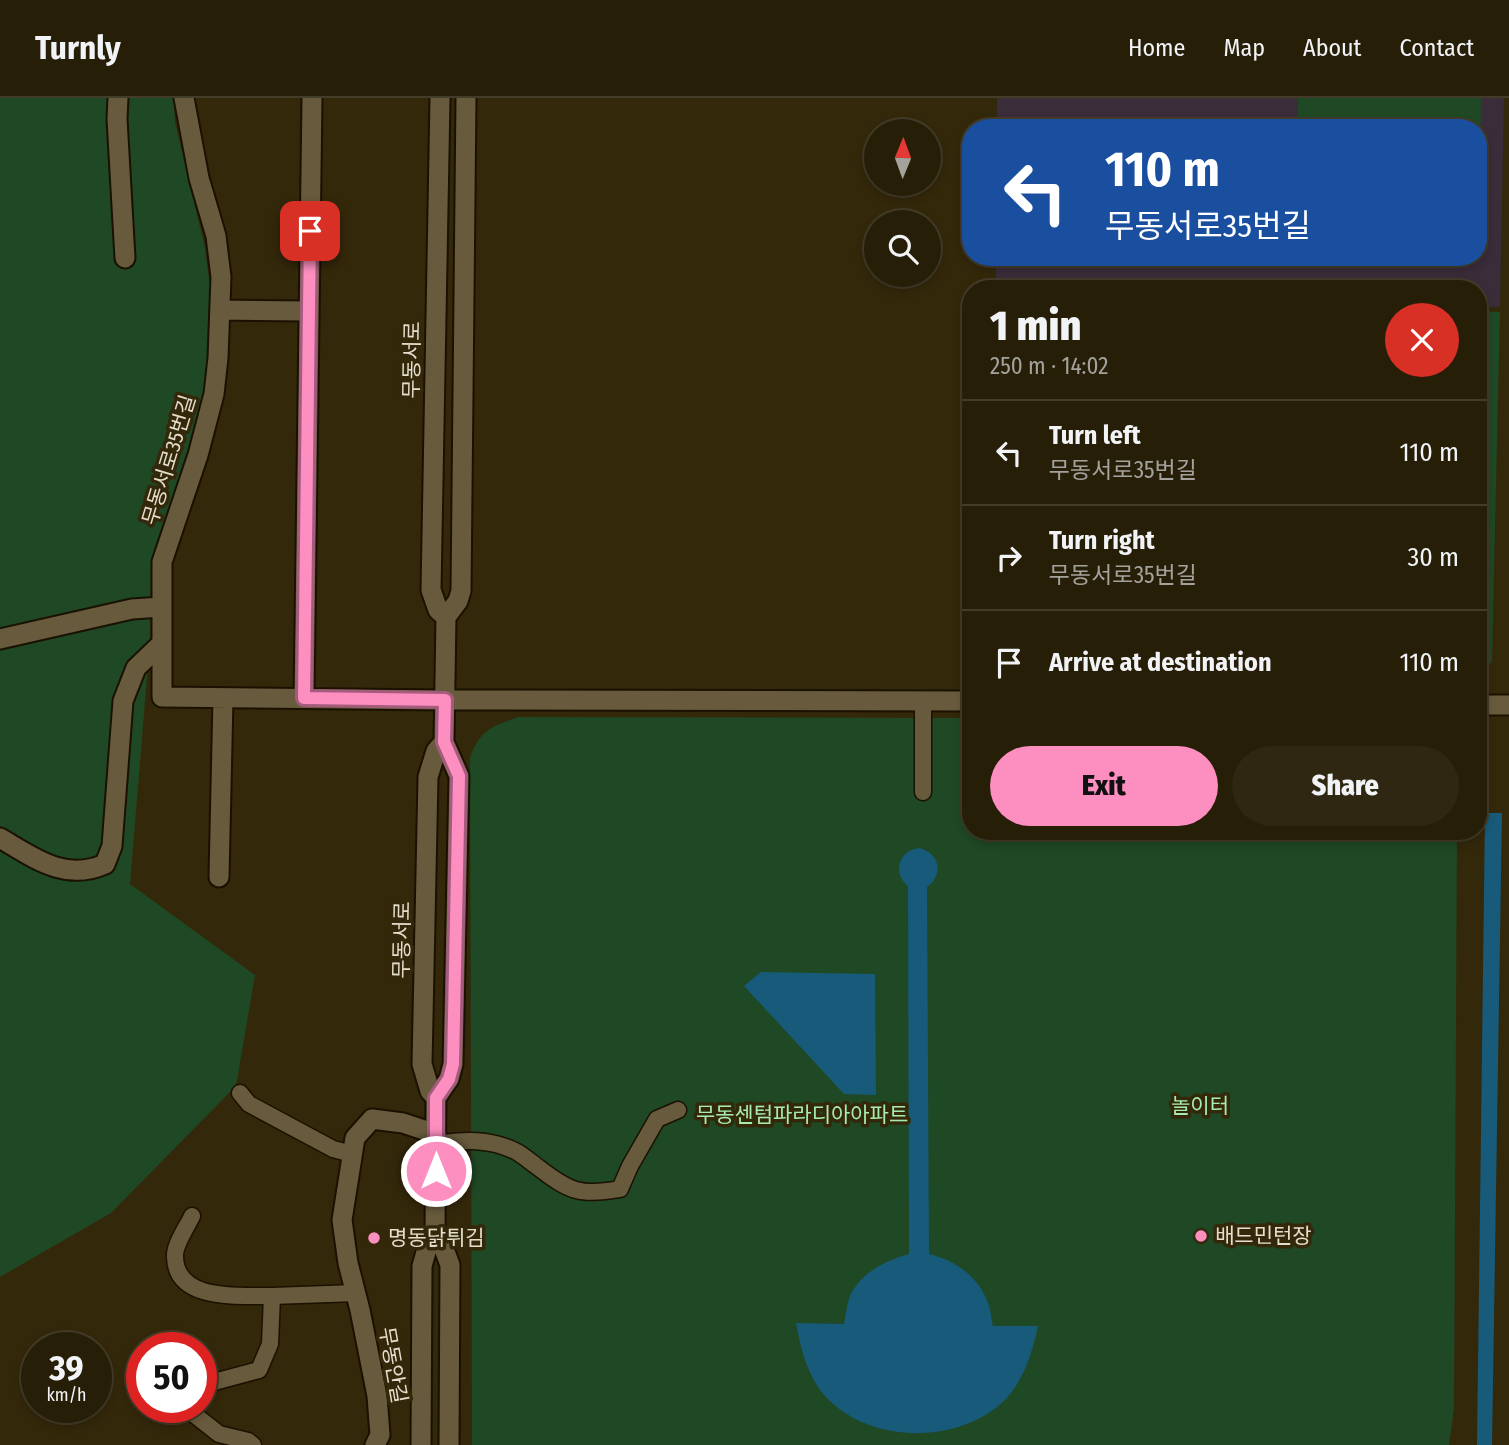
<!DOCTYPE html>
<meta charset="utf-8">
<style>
:root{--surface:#271e08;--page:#2f2712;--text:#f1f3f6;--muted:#a4a29c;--line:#433c29;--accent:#fd8ec0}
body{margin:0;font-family:"Fira Sans Condensed","Noto Sans KR",sans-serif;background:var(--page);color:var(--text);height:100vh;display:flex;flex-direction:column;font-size:26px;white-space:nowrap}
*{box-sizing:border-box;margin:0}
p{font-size:23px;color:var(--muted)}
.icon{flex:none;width:38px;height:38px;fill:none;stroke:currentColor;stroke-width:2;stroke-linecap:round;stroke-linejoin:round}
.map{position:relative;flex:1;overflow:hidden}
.details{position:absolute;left:962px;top:182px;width:525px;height:560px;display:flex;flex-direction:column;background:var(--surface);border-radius:28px;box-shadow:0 4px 10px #0003,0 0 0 2px var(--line)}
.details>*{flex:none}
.top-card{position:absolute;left:962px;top:21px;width:525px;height:147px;border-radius:28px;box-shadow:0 4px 10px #0003,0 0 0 2px var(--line);background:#1a4fa0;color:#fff;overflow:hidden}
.needle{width:46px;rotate:1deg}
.buttons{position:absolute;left:864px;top:21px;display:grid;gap:14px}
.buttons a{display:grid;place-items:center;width:77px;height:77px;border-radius:50%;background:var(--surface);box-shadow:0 4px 10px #0003,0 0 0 2px var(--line);font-size:35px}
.speed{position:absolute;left:21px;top:1234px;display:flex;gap:14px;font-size:35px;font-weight:700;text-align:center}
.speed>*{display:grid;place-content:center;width:91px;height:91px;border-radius:50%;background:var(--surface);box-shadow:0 4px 10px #0003,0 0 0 2px var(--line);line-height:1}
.speed small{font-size:18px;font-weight:400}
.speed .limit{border:10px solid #d22;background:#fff;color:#111}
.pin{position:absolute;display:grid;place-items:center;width:60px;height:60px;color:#fff;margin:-30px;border-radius:14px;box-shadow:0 4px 10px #0006}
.me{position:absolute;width:77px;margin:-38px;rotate:0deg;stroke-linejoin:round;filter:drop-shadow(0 0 5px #0008)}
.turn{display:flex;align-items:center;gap:24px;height:147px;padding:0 28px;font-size:32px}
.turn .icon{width:91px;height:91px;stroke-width:2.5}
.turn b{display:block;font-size:49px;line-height:60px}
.round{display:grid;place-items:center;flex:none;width:74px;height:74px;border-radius:37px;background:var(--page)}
.head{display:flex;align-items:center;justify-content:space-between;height:119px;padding:0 28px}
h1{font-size:42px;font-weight:800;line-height:52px}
.cta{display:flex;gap:14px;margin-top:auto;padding:14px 28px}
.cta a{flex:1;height:80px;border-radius:42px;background:var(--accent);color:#111;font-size:28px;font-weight:800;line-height:80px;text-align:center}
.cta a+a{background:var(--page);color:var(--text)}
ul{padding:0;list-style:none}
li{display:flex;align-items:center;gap:21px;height:105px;padding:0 28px;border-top:2px solid var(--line)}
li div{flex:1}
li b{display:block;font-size:26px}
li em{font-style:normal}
header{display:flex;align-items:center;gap:42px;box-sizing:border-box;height:98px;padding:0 35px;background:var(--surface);border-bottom:2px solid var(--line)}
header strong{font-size:33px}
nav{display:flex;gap:38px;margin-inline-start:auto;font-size:24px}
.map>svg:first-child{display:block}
</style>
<header>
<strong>Turnly</strong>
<nav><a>Home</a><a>Map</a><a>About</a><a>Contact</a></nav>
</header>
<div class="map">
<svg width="1509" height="1347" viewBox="0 0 1509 1347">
<rect width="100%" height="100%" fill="#34280a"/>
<path fill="#3a2c39" d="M997,0H1504L1500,209H1479V191H996V159H1479V30H997Z"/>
<path fill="#1f4825" d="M0,0H174L175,24L205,150L212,204L207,278L187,361L151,466L150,543L130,786L255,877L236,988L111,1115L0,1179Z
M1298,0H1481L1480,81L1479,30H1298Z
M1479,213L1500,214L1492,563L1482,576L1479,577Z
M518,619L971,620V733H1457L1454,1311L1449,1347H472L470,659C481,631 491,629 518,619Z"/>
<path fill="#185a79" d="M1485,715H1502L1492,1347H1477Z
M919,750C940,755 944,777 927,789L929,1156C955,1162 979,1179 988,1205C991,1212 991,1221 993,1228H1038C1032,1255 1025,1279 1006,1301C960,1347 870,1347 825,1298C807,1277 801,1251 796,1225L844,1226C846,1217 847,1206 850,1198C862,1173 886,1163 909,1156L908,788C892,775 898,753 919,750Z
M761,874L875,876L876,997L844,996L744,888Z"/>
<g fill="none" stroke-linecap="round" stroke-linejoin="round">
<defs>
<path id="service" d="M923,602V694
M240,995L249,1006L333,1051L352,1056
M436,1046C464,1042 490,1040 517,1054C524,1058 532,1065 539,1070C570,1094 581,1098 620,1091L630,1068L657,1021L678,1012
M192,1118C187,1129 174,1147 175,1159C176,1205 242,1197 272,1198
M201,1293L214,1284L259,1272L270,1246L272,1198L356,1195
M193,1309L191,1314L219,1336L248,1343L253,1347"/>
<path id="minor" d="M118,0L117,21L125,160
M184,0L199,80L216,138L221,179L218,260L214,296L198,357L162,464V599L445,602L971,603
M220,212L309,213
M0,541L132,511L162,509
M304,600L312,0
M1479,607H1509
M0,740C34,760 65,784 105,766L112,748L123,603L136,570L161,546
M219,779L223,600
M375,1347L380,1337L377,1298L360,1212L348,1165L342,1122L355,1040L372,1021L403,1025L436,1036"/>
<path id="secondary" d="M440,0L431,492L438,512L446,519
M436,1000L430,993L422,966L428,679L436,653L444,644
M435,1134L440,1140L450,1167L449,1347
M421,1347L422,1168L430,1140L435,1134L436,1000L449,981L453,966L459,678L444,644L446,519L458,503L461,493L466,0"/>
</defs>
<use href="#service" stroke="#1a1100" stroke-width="19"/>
<use href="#minor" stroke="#1a1100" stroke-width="23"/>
<use href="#secondary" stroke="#1a1100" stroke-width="23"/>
<use href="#service" stroke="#685b3d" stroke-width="16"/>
<use href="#minor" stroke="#685b3d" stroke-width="19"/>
<use href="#secondary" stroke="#685b3d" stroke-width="19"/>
</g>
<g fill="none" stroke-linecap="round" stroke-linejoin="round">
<defs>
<path id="route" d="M310,133L304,600L445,602L444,644L459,678L453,966L449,981L436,1000V1073"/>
</defs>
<use href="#route" stroke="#a45c7d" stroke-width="18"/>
<use href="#route" stroke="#fd8ec0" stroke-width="12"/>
</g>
<g fill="#fd8ec0" stroke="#34280a" stroke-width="2.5">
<circle cx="1201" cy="1138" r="7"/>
<circle cx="374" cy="1140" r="7"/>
</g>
<g text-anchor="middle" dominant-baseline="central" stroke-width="7" stroke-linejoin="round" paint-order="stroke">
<g font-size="21" fill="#e5decd" stroke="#34280a">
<text transform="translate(412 262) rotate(-89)">무동서로</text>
<text transform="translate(169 362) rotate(-73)">무동서로35번길</text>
<text transform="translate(402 842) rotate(-89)">무동서로</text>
<text transform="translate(393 1267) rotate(80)">무동안길</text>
</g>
<g font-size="21" fill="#a6ecac" stroke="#34280a">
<text x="1200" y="1008">놀이터</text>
<text x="802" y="1017">무동센텀파라디아아파트</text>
</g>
<g font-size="21" fill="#e5decd" stroke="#34280a" text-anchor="start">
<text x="1215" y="1138">배드민턴장</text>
<text x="388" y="1140">명동닭튀김</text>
</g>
</g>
</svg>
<div class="buttons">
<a><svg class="needle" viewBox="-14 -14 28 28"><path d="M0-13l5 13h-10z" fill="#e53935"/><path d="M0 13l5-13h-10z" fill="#a4a29c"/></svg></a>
<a><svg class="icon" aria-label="search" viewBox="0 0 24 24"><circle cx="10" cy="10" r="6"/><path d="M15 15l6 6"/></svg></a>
</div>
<div class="speed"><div>39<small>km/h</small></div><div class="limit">50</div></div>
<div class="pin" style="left:310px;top:133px;background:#d93025"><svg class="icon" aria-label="arrive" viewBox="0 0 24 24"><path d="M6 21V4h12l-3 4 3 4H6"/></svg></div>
<svg class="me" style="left:436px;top:1073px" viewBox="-20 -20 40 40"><circle r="17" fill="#fd8ec0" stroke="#fff" stroke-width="3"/><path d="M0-11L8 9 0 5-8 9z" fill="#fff"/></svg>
<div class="top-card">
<div class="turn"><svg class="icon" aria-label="left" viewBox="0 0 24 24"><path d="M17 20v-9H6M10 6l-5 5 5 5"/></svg><div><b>110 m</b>무동서로35번길</div></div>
</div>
<section class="details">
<div class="head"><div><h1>1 min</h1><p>250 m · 14:02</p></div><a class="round" style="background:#d93025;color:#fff"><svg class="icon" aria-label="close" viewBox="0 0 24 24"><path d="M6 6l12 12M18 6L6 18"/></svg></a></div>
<ul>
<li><svg class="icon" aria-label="left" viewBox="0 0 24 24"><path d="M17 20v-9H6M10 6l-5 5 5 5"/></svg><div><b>Turn left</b><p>무동서로35번길</p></div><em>110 m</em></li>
<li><svg class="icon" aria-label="right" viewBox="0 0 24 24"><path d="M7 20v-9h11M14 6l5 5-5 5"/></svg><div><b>Turn right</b><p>무동서로35번길</p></div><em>30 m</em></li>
<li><svg class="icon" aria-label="arrive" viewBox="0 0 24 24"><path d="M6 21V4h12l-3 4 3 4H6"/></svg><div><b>Arrive at destination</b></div><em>110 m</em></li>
</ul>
<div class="cta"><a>Exit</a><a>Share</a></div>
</section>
</div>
